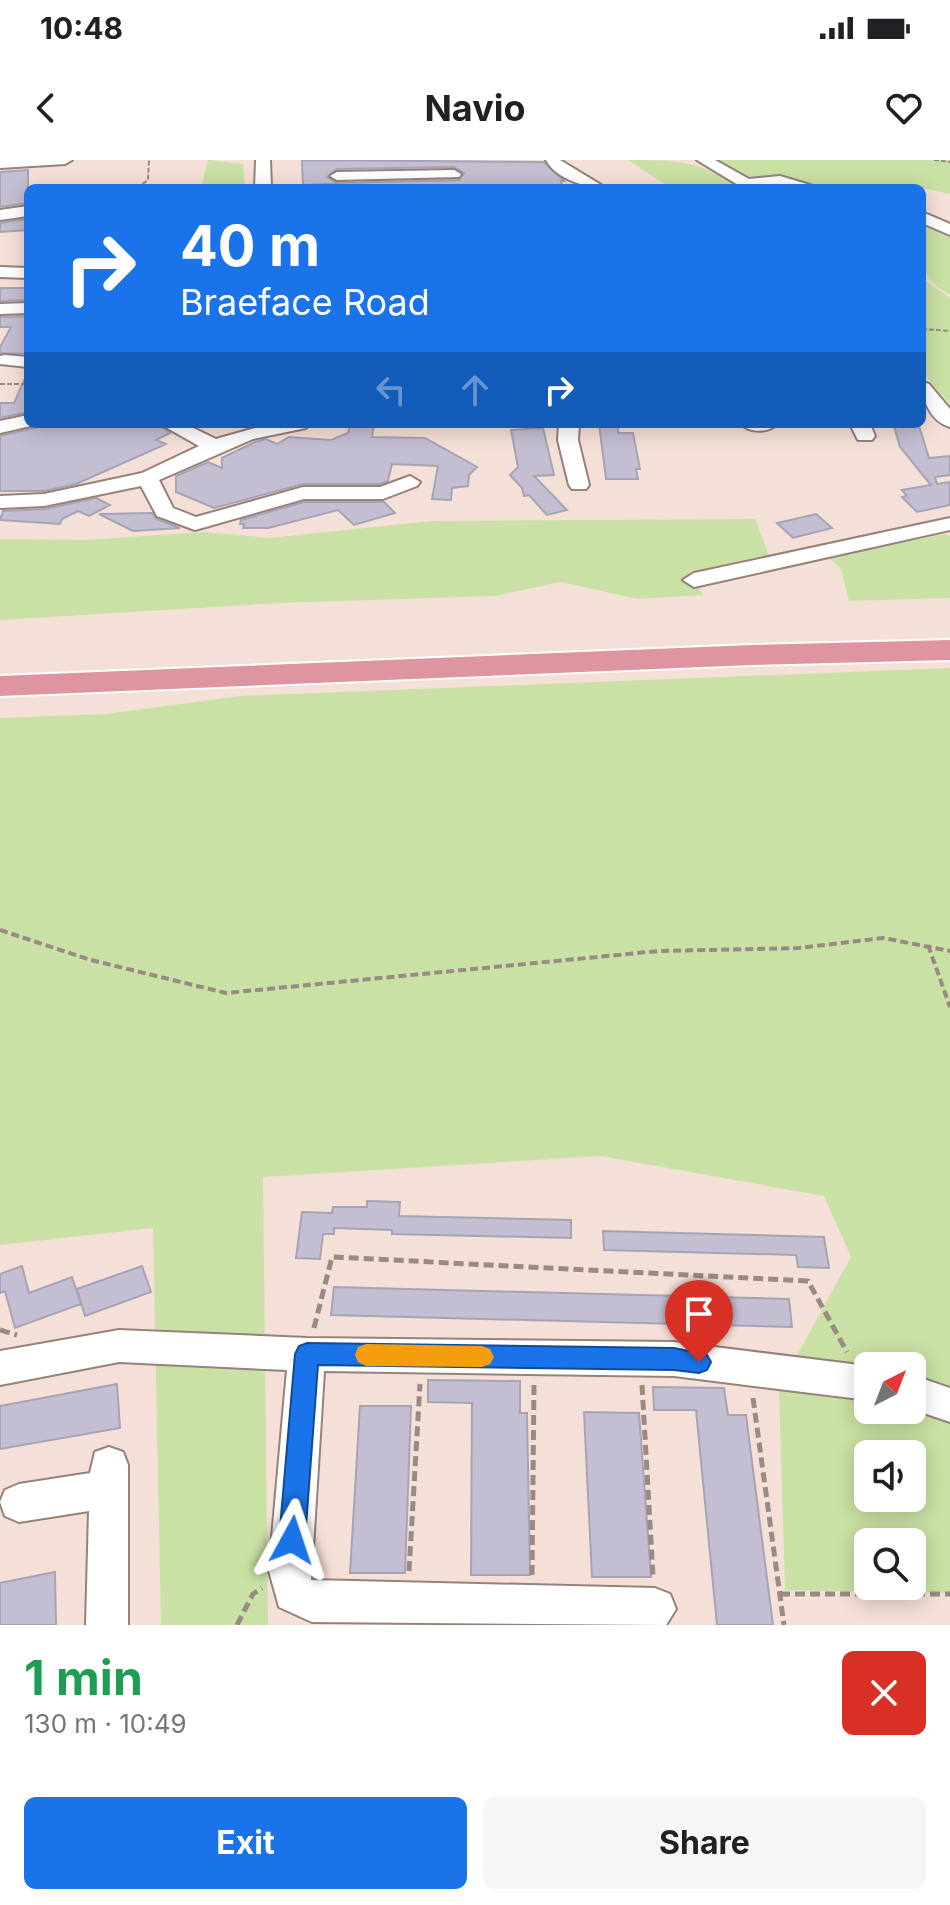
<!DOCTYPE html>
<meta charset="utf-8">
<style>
:root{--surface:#fff;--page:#f6f6f6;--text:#202124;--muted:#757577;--accent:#1a73e8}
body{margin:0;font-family:Inter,sans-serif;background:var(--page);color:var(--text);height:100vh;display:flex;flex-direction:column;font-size:30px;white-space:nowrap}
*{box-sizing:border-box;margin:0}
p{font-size:26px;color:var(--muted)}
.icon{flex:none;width:44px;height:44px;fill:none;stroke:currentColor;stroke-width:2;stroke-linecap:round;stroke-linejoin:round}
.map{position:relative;height:1465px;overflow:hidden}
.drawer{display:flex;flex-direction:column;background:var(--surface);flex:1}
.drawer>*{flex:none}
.hud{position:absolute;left:24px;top:24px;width:902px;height:244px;border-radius:12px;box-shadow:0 4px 20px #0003;background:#1a73e8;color:#fff;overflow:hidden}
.needle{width:52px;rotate:42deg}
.controls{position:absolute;left:854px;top:1192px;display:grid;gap:16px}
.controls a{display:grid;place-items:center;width:72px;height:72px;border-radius:12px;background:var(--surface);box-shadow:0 4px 20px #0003;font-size:40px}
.pin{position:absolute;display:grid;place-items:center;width:68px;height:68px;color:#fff;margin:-82px -34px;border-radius:50% 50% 50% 0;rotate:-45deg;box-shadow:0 0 8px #0007}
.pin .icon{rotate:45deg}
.me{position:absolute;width:88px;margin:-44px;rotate:5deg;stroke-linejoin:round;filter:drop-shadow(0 0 6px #0008)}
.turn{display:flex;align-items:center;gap:28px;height:168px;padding:0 24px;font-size:36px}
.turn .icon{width:104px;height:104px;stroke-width:2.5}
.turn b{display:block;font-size:56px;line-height:68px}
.lanes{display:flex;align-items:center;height:76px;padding:0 24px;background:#0003;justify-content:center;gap:40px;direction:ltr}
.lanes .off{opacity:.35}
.round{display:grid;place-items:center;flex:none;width:84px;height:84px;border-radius:12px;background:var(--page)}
.overview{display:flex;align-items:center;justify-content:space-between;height:136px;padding:0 24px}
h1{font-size:48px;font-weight:700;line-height:60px;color:#1e9e55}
.action{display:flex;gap:16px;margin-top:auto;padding:16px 24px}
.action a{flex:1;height:92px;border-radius:12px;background:var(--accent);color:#fff;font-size:32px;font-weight:700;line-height:92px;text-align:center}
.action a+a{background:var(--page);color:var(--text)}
.status{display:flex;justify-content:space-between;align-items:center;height:56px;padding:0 40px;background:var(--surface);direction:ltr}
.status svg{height:22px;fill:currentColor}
header{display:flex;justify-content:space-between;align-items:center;height:104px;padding:0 24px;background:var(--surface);font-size:36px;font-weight:700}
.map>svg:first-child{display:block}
</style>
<div class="status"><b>10:48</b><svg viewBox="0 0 49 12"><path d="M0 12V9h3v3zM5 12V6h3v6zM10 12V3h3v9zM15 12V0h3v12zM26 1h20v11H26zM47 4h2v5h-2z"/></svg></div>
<header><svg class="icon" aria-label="back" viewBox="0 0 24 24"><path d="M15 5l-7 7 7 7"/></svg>Navio<svg class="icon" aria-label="heart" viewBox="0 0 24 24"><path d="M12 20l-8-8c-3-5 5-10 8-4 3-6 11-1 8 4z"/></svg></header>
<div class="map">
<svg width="950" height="1465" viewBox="0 0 950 1465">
<rect width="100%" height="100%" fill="#f5e0d8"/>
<path fill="#c9e1a4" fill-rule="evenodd" d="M208,0L243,4L245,28H201Z
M628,0C677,0 699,0 738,28H670Z
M712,0H950V34L922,28H834L785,18L756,19Z
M922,53L950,65V135C913,115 922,90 922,53Z
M922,118L950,138V244L922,212Z
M755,359L769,395L689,412L703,435L637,439L561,422L494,436L280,443L0,460V379L83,380L205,372L269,378L432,361Z
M945,374L950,376V438L849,441L841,409L829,397Z
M950,508V1433L785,1430L779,1228L851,1097L824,1036L601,996L263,1017L268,1465H161L153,1068L0,1085V558L106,554L240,536ZM868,1206H912V1250H868ZM868,1294H912V1338H868ZM868,1382H912V1426H868Z"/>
<path fill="#c3bed1" stroke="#a7a3b5" stroke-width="2" fill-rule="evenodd" d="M302,0L544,2L564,21H561L562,25L492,28H352L351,23L303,25ZM454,7L464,13L459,20L337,23L327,17L337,9Z
M28,10V43L0,47V12Z
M28,59V70L0,72V63Z
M0,128H28V140L0,141Z
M28,156V194L0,193V187L11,167H0V157Z
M28,212V252L0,258V243H14Z
M38,264H157L170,273L156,280L166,284L76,324L44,331H0V276L36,268Z
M599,264H618V273H633L640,309H636L638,319H606Z
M350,265L374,266L372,277L425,278L477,307L469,315L468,326L452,328L451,340L432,339L438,306L392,304L388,321L379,324H303L214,348L176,332V316L208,302L222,308V298L255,282L266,279L277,284L289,277L331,280L348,273Z
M894,266H919L929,298L950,296V315L935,317L937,324L950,322V345L917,352L902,337L907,336L902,330L931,325L900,287Z
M543,268L554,315L534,316L567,350L547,355L529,335L524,336L522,328L510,315L518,307L511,270Z
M96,338L110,345L89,356L78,351L62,359L60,364L0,360L3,351L45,349Z
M304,342H384L395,353L354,365L338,350L268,368H243L244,364H240L241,360Z
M152,353L156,359L180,368L133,371L99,354Z
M816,354L832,368L793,378L777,363Z
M367,1041L400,1042L399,1056L571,1060V1078L392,1074V1070L334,1068V1074H323L320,1099L296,1098L302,1052L332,1053L333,1047H367Z
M603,1071L824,1077L829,1108L798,1107L796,1095L604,1090Z
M22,1106L29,1133L72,1117L81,1144L15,1168L5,1131L0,1133V1114Z
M142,1106L151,1132L85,1156L77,1129Z
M334,1127L789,1139L792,1167L331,1155Z
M428,1220L520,1221V1253H527L530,1415H471L472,1243L428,1242Z
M117,1224L120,1268L0,1289V1246Z
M653,1227L724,1228L728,1255H746L773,1465H717L696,1250H654Z
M360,1246H411L405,1413H350Z
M584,1252L639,1253L651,1417H592Z
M55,1412L56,1465H0V1423Z"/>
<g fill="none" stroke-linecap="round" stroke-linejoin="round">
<defs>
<path id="minor" d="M0,0H72L65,4L0,8Z
M256,0H270L271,28H255Z
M546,0H560L606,28C586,28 556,19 546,0Z
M697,0H715L749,19L780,16L820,28L780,25L743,28Z
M454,10L461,14L459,17L337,20L330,16L337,12Z
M28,46V56L0,60V50Z
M922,52L950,64V75L922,63Z
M0,107L28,108V118L0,117Z
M28,143V153L0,154V144Z
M5,195L28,197V207L0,204V196Z
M922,222L929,224L950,249V267C931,262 922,240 922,222Z
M28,255V264L35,265L0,273V261Z
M160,264H185L216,279L269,264H309L306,268L253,279L159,320L173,348L196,357L303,327H380L410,316L420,322L417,326L383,339H304L195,370L157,356L141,326L44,346L0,348V336L44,334L142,313L199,286Z
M559,264H579L578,280L589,325L586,329H572L569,325L558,280Z
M741,264H777C769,273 749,273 741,264Z
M850,264H870L875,276L872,280H858Z
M950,358V370L694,427L683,420L694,413Z
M119,1170L307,1178L674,1182L868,1206V1240L674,1216L324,1211L311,1420L655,1428L670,1434L676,1449L666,1465L312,1462L279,1447L269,1411L287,1210L119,1202L0,1225V1191Z
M912,1215L950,1228V1262L912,1249Z
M109,1287L123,1292L128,1305V1465H86L89,1351L19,1362L5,1356L0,1342L5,1330L19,1324L90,1313L95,1292Z"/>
<path id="highway" d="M950,480V500L752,505L0,536V516L752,485Z"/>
</defs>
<use href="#minor" stroke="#95827a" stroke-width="4"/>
<use href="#highway" stroke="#fff" stroke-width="4"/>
<path stroke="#998a84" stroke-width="2" stroke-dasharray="5 2" stroke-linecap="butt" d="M934,0L950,2
M137,28L148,20L149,0
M922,169L950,171
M0,224H28"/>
<path stroke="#998a84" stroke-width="4" stroke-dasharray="8 4" stroke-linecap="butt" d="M0,770L91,800L226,833L659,791L799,788L883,778L950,791
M928,785L950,847"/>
<path stroke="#998a84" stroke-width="5" stroke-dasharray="10 5" stroke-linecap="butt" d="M314,1168L332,1097L808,1121L847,1192
M0,1170L17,1175
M642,1225L653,1416
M753,1238L784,1465
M409,1411L420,1224
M532,1415L534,1224
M780,1434H950
M237,1465L253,1434L262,1428"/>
<use href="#minor" fill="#fff" fill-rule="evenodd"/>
<use href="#highway" fill="#df959f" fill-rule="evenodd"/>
</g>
<path fill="#1a73e8" stroke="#114b97" stroke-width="2" d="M307,1183L674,1188L707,1195L711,1202L707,1210L699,1213L674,1210L318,1205L305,1380L301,1389L292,1392L283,1389L279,1380L295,1194L299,1186Z"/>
<path fill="#f59e0b" d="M366,1184L482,1186L490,1189L494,1197L490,1204L482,1207L366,1206L358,1202L355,1195L358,1187Z"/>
</svg>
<div class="controls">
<a><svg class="needle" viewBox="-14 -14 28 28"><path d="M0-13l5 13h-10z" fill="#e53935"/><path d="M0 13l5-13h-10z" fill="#757577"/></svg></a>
<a><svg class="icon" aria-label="sound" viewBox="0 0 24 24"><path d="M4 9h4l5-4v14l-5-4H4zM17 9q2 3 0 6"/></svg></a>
<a><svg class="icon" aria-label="search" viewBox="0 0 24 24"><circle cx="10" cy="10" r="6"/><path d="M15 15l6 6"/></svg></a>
</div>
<div class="pin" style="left:699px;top:1202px;background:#d93025"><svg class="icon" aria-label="arrive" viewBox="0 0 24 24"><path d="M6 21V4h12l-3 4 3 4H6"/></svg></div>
<svg class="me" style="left:292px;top:1380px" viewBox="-20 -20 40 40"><path d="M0-17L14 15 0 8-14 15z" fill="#1a73e8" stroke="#fff" stroke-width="4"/></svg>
<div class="hud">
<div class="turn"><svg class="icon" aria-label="right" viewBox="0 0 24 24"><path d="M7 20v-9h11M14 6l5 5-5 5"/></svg><div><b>40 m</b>Braeface Road</div></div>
<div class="lanes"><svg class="icon off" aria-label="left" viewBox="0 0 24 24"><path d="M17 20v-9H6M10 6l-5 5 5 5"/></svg><svg class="icon off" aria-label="ahead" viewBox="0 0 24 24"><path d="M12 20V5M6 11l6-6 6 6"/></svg><svg class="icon" aria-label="right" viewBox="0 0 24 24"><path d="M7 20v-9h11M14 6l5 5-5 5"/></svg></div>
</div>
</div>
<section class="drawer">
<div class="overview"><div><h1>1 min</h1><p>130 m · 10:49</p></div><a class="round" style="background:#d93025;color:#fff"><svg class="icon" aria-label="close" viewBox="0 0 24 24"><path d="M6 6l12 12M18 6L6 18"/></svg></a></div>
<div class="action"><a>Exit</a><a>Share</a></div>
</section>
